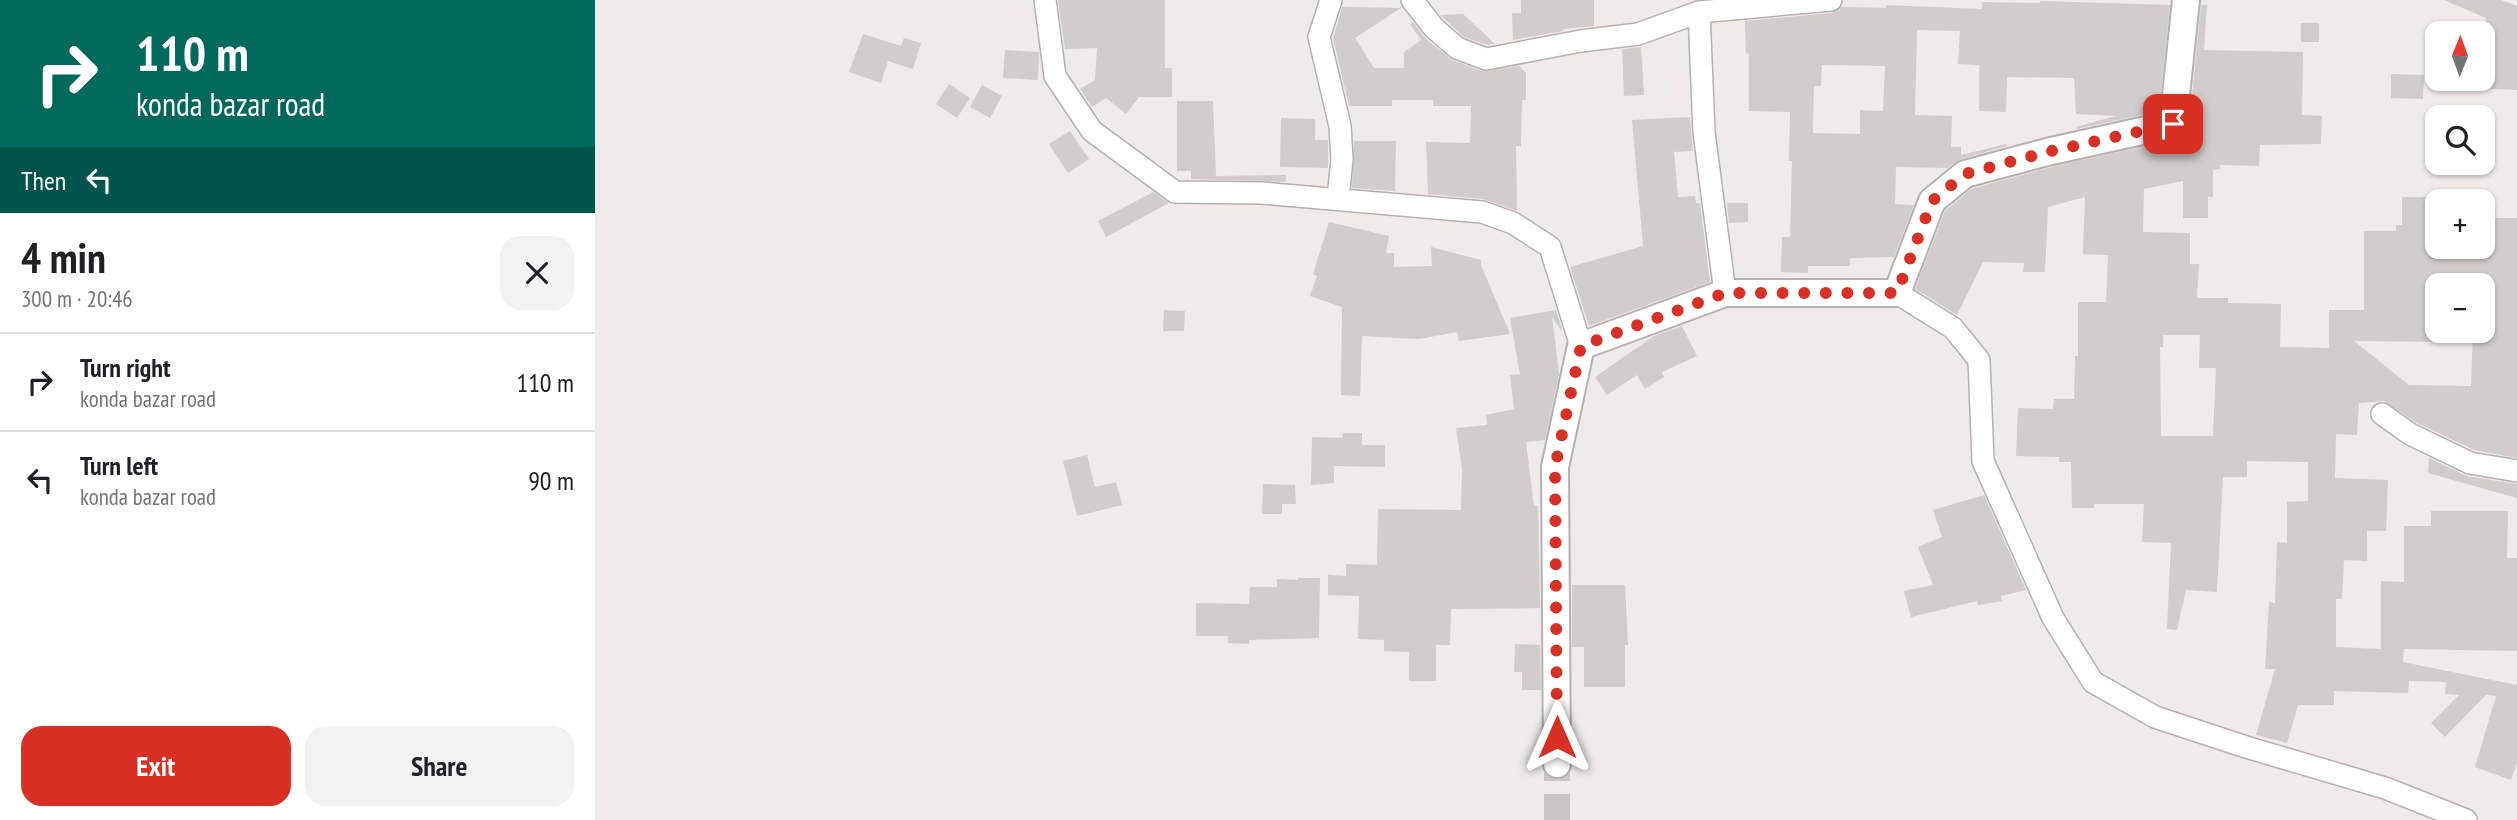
<!DOCTYPE html>
<meta charset="utf-8">
<style>
:root{--surface:#fff;--page:#f2f2f2;--text:#202124;--muted:#757577;--line:#e0e0e0;--accent:#d93025}
body{margin:0;font-family:"PT Sans Narrow",sans-serif;background:var(--page);color:var(--text);height:100vh;display:flex;flex-direction:column;font-size:26px;white-space:nowrap}
*{box-sizing:border-box;margin:0}
p{font-size:23px;color:var(--muted)}
.icon{flex:none;width:38px;height:38px;fill:none;stroke:currentColor;stroke-width:2;stroke-linecap:round;stroke-linejoin:round}
.map{position:relative;flex:1;overflow:hidden}
.side{display:flex;flex-direction:column;background:var(--surface);width:595px}
.side>*{flex:none}
.banner{background:#00695c;color:#fff;overflow:hidden}
.needle{width:46px;rotate:1deg}
.buttons{position:absolute;left:1830px;top:21px;display:grid;gap:14px}
.buttons a{display:grid;place-items:center;width:70px;height:70px;border-radius:14px;background:var(--surface);box-shadow:0 2px 5px #0004;font-size:35px}
.pin{position:absolute;display:grid;place-items:center;width:60px;height:60px;color:#fff;margin:-30px;border-radius:14px;box-shadow:0 4px 10px #0006}
.me{position:absolute;width:77px;margin:-38px;rotate:0deg;stroke-linejoin:round;filter:drop-shadow(0 0 5px #0008)}
.turn{display:flex;align-items:center;gap:24px;height:147px;padding:0 21px;font-size:32px}
.turn .icon{width:91px;height:91px;stroke-width:2.5}
.turn b{display:block;font-size:49px;line-height:60px}
.then{display:flex;align-items:center;height:66px;padding:0 21px;background:#0003;gap:14px;font-size:26px}
.round{display:grid;place-items:center;flex:none;width:74px;height:74px;border-radius:21px;background:var(--page)}
.summary{display:flex;align-items:center;justify-content:space-between;height:119px;padding:0 21px}
h1{font-size:42px;font-weight:700;line-height:52px}
.primary-button{display:flex;gap:14px;margin-top:auto;padding:14px 21px}
.primary-button a{flex:1;height:80px;border-radius:21px;background:var(--accent);color:#fff;font-size:28px;font-weight:700;line-height:80px;text-align:center}
.primary-button a+a{background:var(--page);color:var(--text)}
ul{padding:0;list-style:none}
li{display:flex;align-items:center;gap:21px;height:98px;padding:0 21px;border-top:2px solid var(--line)}
li div{flex:1}
li b{display:block;font-size:26px}
li em{font-style:normal}
main{display:flex;flex:1;min-height:0}
.map>svg:first-child{display:block}
</style>
<main>
<section class="side">
<div class="banner">
<div class="turn"><svg class="icon" aria-label="right" viewBox="0 0 24 24"><path d="M7 20v-9h11M14 6l5 5-5 5"/></svg><div><b>110 m</b>konda bazar road</div></div>
<div class="then">Then<svg class="icon" aria-label="left" viewBox="0 0 24 24"><path d="M17 20v-9H6M10 6l-5 5 5 5"/></svg></div>
</div>
<div class="summary"><div><h1>4 min</h1><p>300 m · 20:46</p></div><a class="round"><svg class="icon" aria-label="close" viewBox="0 0 24 24"><path d="M6 6l12 12M18 6L6 18"/></svg></a></div>
<ul>
<li><svg class="icon" aria-label="right" viewBox="0 0 24 24"><path d="M7 20v-9h11M14 6l5 5-5 5"/></svg><div><b>Turn right</b><p>konda bazar road</p></div><em>110 m</em></li>
<li><svg class="icon" aria-label="left" viewBox="0 0 24 24"><path d="M17 20v-9H6M10 6l-5 5 5 5"/></svg><div><b>Turn left</b><p>konda bazar road</p></div><em>90 m</em></li>
</ul>
<div class="primary-button"><a>Exit</a><a>Share</a></div>
</section>
<div class="map">
<svg width="1922" height="820" viewBox="0 0 1922 820">
<rect width="100%" height="100%" fill="#f0eae8"/>
<path fill="#d2ccca" fill-rule="evenodd" d="M463,0H570V68H577V97H544L531,114L511,98L497,107L485,89L500,80L502,48L470,49Z
M926,0H999V26L968,29V31L918,40L917,13H926Z
M1849,0H1906L1922,6V90L1896,89L1897,60H1889L1891,18Z
M1445,1L1575,5L1564,111L1482,129L1481,127L1521,116L1481,114L1479,78L1412,77L1411,112L1384,111V65L1363,64L1365,31L1322,30L1320,115L1357,116L1356,147H1366V155L1411,144L1412,146L1366,159L1352,168L1301,167L1300,204L1319,205L1299,257L1255,258V266H1213V273L1186,272L1187,237H1195L1197,161H1194L1195,112L1154,111V54L1151,53L1150,21L1237,13L1247,7L1291,8V5L1387,9V2L1445,3ZM1227,65L1290,66L1288,111L1265,110V134L1218,133L1219,86H1226Z
M1606,5H1612L1609,50L1708,52L1707,115L1727,116L1726,144L1665,145L1664,166L1625,165V169L1618,170V197H1613V218H1588V181L1549,189L1548,232L1595,233V264H1604L1602,298H1633V303L1686,304L1685,347L1734,348V310H1769V231H1801V225H1807V197H1843V247H1888V218H1922V458L1879,450L1822,423L1789,401L1764,403L1762,435L1741,434L1740,478L1793,480L1791,531H1772V561L1749,560L1747,599H1741V647L1786,649V581L1809,582V526H1836V511H1913L1912,558H1922V651L1809,649L1808,662L1922,685V763L1916,780L1880,767L1901,696L1891,695L1850,737L1836,723L1864,695L1850,694L1851,682L1814,681L1813,693L1739,691V705H1703L1692,743L1661,735L1680,669H1670L1674,602L1680,603L1682,542L1692,543V502L1713,501V462L1652,461V477H1628L1622,592L1591,590L1582,630L1572,629L1576,543L1547,542L1549,504H1499V508H1477L1476,462H1464V457L1421,456L1423,408L1458,409L1459,399H1479L1480,356H1483V302H1511L1513,255L1488,254L1490,197L1453,207L1450,272H1428L1429,263L1388,262L1362,315L1320,289L1350,211L1376,189L1460,166L1581,139L1589,135L1594,126ZM1843,285H1888V331H1878L1876,386L1814,385L1759,341L1843,342ZM1568,335H1605L1604,368H1621L1618,436H1566L1565,347H1568Z
M747,7L806,8L760,38L779,68H809V52L826,40L815,24L818,22L830,38L857,60L887,71L924,66L931,73V100H927L926,146H921L922,211L888,199L833,194L831,142L875,143L876,106H838V100H797V106H754L738,38Z
M868,14L900,44L892,45L869,37L845,15Z
M1706,23H1724V42H1706Z
M268,34L306,46L309,38L326,43L318,69L293,61L286,83L254,72Z
M1046,47L1049,95L1029,96L1027,49Z
M410,50L444,52L443,80L408,78Z
M1796,74L1829,75L1828,99L1796,98Z
M354,84L375,98L362,118L341,104Z
M387,85L407,96L395,118L375,107Z
M582,101H618L621,176L691,175V182L596,179V171H582Z
M1095,117L1098,151L1079,152L1083,197L1100,196L1101,203H1105L1115,282L994,326L975,267L1048,246L1037,120Z
M686,118L720,119V140H733V168L685,167Z
M475,131L494,159L473,173L454,144Z
M759,141H801L800,191L757,188Z
M558,192L574,203L511,237L503,221Z
M1132,203H1153V222L1134,223Z
M734,222L794,236L791,253H799V267L837,266L836,247L886,260V265L915,334L864,341L862,332L824,339L767,336L765,396L746,395L747,307L715,296L722,276L718,274Z
M569,310L590,311L589,331H568Z
M961,310L968,333L957,317L964,374L950,440L931,442L939,506H943L945,608L856,609L855,645H841V681H814V652L789,651V640L763,639L764,596L733,595V575L751,576V564L782,565L783,509L866,510L867,469L861,428L892,425L891,415L919,409L915,375L925,374L915,318Z
M1087,326L1102,356L1067,372L1069,377L1050,389L1042,375L1012,395L1000,377L1059,336Z
M748,433H767V445H790V467L739,466V483L716,485L717,437L747,438Z
M492,455L500,487L521,482L527,505L482,516L468,461Z
M1834,458L1872,476L1922,484V498L1833,473Z
M668,484L700,485L701,504H687V514H667Z
M1389,495L1431,590L1406,596L1407,601L1383,605L1382,601L1316,617L1309,591L1338,585L1323,547L1347,537L1338,510Z
M703,578H725L724,638L654,640V644L633,643V636H601V603L654,604L655,587H682V579L703,580Z
M977,585H1030L1033,645H1030V687H989V647H977Z
M920,644L945,645L946,690H927V672H919Z"/>
<g fill="none" stroke-linecap="round" stroke-linejoin="round">
<path stroke="#cbc6c4" stroke-width="26" stroke-dasharray="26 13" stroke-linecap="butt" d="M962,820V764"/>
<defs>
<path id="minor" d="M450,0L460,76L497,131L580,192L667,193L887,212L918,223L955,247L986,346
M736,0L724,37L745,126L747,159L743,199
M817,0L839,28L862,48L891,59L986,41L1043,34L1104,12L1236,0
M1104,12L1109,132L1130,293
M1302,293L1358,328L1384,360L1388,461L1458,618L1498,682L1560,717L1651,747L1790,788L1871,820
M1787,414L1815,434L1875,463L1922,471"/>
<path id="tertiary" d="M962,764L960,467L986,346L1130,293H1302L1337,201L1370,174L1452,152L1578,124L1591,0"/>
</defs>
<use href="#minor" stroke="#b7b1af" stroke-width="24"/>
<use href="#tertiary" stroke="#b7b1af" stroke-width="30"/>
<use href="#minor" stroke="#fff" stroke-width="21"/>
<use href="#tertiary" stroke="#fff" stroke-width="26"/>
</g>
<g fill="none" stroke-linecap="round" stroke-linejoin="round">
<path stroke="#d93025" stroke-width="12" stroke-dasharray="0 21.6" d="M962,737L960,467L986,346L1130,293H1302L1337,201L1370,174L1452,152L1578,124"/>
</g>
</svg>
<div class="buttons">
<a><svg class="needle" viewBox="-14 -14 28 28"><path d="M0-13l5 13h-10z" fill="#e53935"/><path d="M0 13l5-13h-10z" fill="#757577"/></svg></a>
<a><svg class="icon" aria-label="search" viewBox="0 0 24 24"><circle cx="10" cy="10" r="6"/><path d="M15 15l6 6"/></svg></a>
<a>+</a>
<a>−</a>
</div>
<div class="pin" style="left:1578px;top:124px;background:#d93025"><svg class="icon" aria-label="arrive" viewBox="0 0 24 24"><path d="M6 21V4h12l-3 4 3 4H6"/></svg></div>
<svg class="me" style="left:962px;top:737px" viewBox="-20 -20 40 40"><path d="M0-17L14 15 0 8-14 15z" fill="#d93025" stroke="#fff" stroke-width="4"/></svg>
</div>
</main>
